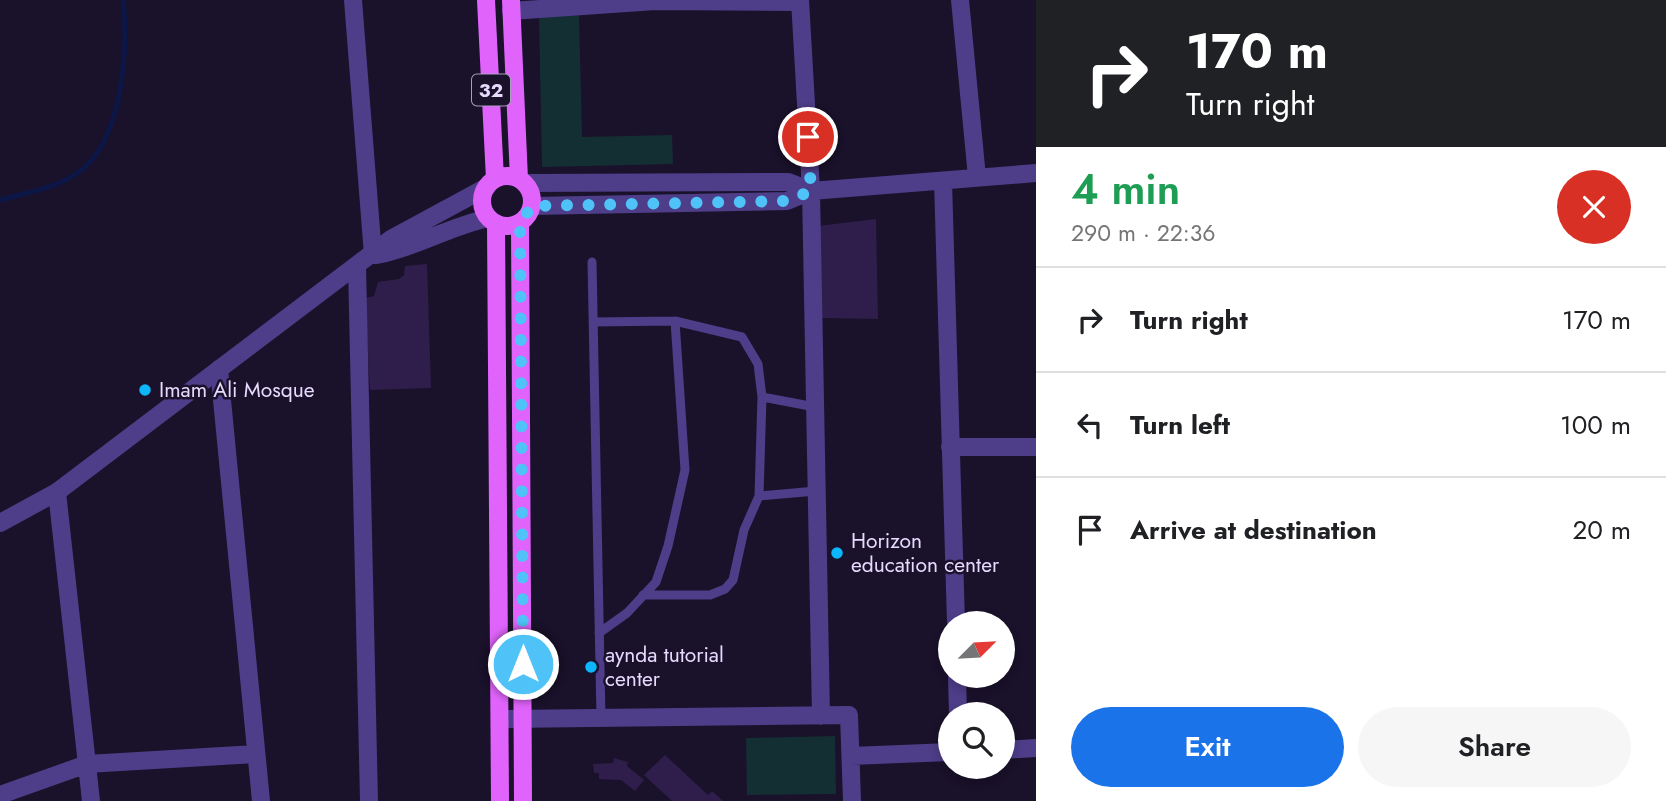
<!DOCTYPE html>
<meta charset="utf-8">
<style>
:root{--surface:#fff;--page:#f6f6f6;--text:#202124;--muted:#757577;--line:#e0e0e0;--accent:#1a73e8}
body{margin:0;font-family:Jost,sans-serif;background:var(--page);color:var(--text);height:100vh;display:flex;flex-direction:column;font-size:26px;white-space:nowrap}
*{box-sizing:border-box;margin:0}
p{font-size:23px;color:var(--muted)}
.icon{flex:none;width:38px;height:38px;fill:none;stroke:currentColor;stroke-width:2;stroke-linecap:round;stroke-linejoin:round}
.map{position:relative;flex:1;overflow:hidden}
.drawer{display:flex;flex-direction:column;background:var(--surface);width:630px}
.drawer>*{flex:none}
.hud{background:#202124;color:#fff;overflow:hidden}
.needle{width:46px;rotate:66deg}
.buttons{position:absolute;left:938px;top:611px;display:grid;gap:14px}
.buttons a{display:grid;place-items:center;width:77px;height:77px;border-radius:50%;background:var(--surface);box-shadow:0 4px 10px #0003;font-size:35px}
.pin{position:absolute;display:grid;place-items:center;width:60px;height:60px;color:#fff;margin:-30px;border:4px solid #fff;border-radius:50%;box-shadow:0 2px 7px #0007}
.me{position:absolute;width:77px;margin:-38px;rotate:0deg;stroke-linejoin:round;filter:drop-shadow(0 0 5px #0008)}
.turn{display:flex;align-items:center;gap:24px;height:147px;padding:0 35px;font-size:32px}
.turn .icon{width:91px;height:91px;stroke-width:2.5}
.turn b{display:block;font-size:49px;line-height:60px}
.round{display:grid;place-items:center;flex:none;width:74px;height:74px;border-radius:37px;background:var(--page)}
.head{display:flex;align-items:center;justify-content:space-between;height:119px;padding:0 35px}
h1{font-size:42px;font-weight:600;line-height:52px;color:#1e9e55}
.action{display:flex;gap:14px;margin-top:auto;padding:14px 35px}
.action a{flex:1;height:80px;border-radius:42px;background:var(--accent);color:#fff;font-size:28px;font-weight:600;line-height:80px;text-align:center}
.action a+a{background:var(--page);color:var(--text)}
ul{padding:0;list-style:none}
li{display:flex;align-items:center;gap:21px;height:105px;padding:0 35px;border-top:2px solid var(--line)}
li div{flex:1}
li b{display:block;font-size:26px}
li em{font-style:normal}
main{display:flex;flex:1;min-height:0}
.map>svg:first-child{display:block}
</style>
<main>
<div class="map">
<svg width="1036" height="801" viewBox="0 0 1036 801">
<rect width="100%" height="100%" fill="#1a112a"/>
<path fill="#142f34" d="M579,15L582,137L672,135L673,164L542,167L539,16Z
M835,736L836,794L747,795L746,738Z"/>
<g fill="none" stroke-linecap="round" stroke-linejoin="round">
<path stroke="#0c1748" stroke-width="5" d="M0,200C26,193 53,189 76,174C122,145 129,50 123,0"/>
</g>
<path fill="#2f1e4b" d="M876,219L878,319L822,318L818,226Z
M427,264L431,388L370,390L365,298L374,296L378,282L399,279L404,275L405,266Z
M665,755L708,795L712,791L723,801H672L644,775Z
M614,758L628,762L627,766L644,780L635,791L621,780L599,779V773H594L593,764L613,763Z"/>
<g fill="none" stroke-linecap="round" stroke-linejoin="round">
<path stroke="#4e3d88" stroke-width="9" d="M592,262L601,718
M593,322L675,321L742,337L758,364L762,397L815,407
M759,496L762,397
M643,595H710L725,589L733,580L744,530L759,496L816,491
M599,633L627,613L656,582L668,546L685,470L675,321"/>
<path stroke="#4e3d88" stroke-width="18" d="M353,0L373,255
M800,0L811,191L821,716
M960,0L977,177
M511,11L655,1L800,2
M943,181L956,623
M525,183L788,182L811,191
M532,206L787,201L811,191L1036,173
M357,266L369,801
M219,369L261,801
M950,447H1036
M57,492L91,801
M957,676L958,714
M502,719L849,715L852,801
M1003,750L1036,748
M851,756L950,752
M0,795L87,764L256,754"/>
<path stroke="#4e3d88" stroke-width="18" d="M377,255C415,248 450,226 489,218
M0,523L57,492L391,239L487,187"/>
<path stroke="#e064fc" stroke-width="18" d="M486,0L495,179
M511,0L519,179
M482 201a25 25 0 1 1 50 0a25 25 0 1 1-50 0Z
M496,223L500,801
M520,223L523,801"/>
</g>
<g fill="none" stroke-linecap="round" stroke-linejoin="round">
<path stroke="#4fc3f7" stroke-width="12" stroke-dasharray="0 21.6" d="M523,664L520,223L532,206L787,201L811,191L808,137"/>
</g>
<g fill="#0bb6fa" stroke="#1a112a" stroke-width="2.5">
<circle cx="145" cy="390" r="7"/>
<circle cx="837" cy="553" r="7"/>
<circle cx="591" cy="667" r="7"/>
</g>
<g text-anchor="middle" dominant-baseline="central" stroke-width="5" stroke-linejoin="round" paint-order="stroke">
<rect fill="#1a112a" stroke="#a99ebe" stroke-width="2" x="472" y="74.5" width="38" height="31" rx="5"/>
<g font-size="19" font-weight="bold" fill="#e6dbfe">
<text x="491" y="90">32</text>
</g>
<g font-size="21" fill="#e6dbfe" stroke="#1a112a" text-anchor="start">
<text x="159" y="390">Imam Ali Mosque</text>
<text x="851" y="541">Horizon<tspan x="851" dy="24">education center</tspan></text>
<text x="605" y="655">aynda tutorial<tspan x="605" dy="24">center</tspan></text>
</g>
</g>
</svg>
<div class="buttons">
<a><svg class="needle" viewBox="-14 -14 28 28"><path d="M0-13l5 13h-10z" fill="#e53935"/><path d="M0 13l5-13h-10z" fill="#757577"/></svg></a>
<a><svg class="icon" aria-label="search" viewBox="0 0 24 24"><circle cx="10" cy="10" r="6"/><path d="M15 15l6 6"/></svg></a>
</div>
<div class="pin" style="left:808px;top:137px;background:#d93025"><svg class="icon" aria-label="arrive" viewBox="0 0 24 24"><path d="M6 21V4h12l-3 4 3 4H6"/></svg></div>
<svg class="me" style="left:523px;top:664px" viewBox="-20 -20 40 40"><circle r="17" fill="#4fc3f7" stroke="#fff" stroke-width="3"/><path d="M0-11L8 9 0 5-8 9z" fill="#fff"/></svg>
</div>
<section class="drawer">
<div class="hud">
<div class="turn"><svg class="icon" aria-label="right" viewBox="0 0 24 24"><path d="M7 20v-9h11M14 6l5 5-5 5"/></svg><div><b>170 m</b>Turn right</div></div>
</div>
<div class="head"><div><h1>4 min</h1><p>290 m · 22:36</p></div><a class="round" style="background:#d93025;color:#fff"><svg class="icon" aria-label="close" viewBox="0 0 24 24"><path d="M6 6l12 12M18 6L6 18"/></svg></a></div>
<ul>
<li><svg class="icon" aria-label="right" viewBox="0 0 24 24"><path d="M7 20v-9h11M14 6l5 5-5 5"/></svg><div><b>Turn right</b></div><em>170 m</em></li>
<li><svg class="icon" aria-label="left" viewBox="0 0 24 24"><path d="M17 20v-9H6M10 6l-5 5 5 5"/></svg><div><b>Turn left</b></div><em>100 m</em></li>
<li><svg class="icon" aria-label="arrive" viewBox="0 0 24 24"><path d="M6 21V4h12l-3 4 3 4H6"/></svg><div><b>Arrive at destination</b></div><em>20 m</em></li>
</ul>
<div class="action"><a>Exit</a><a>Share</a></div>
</section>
</main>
